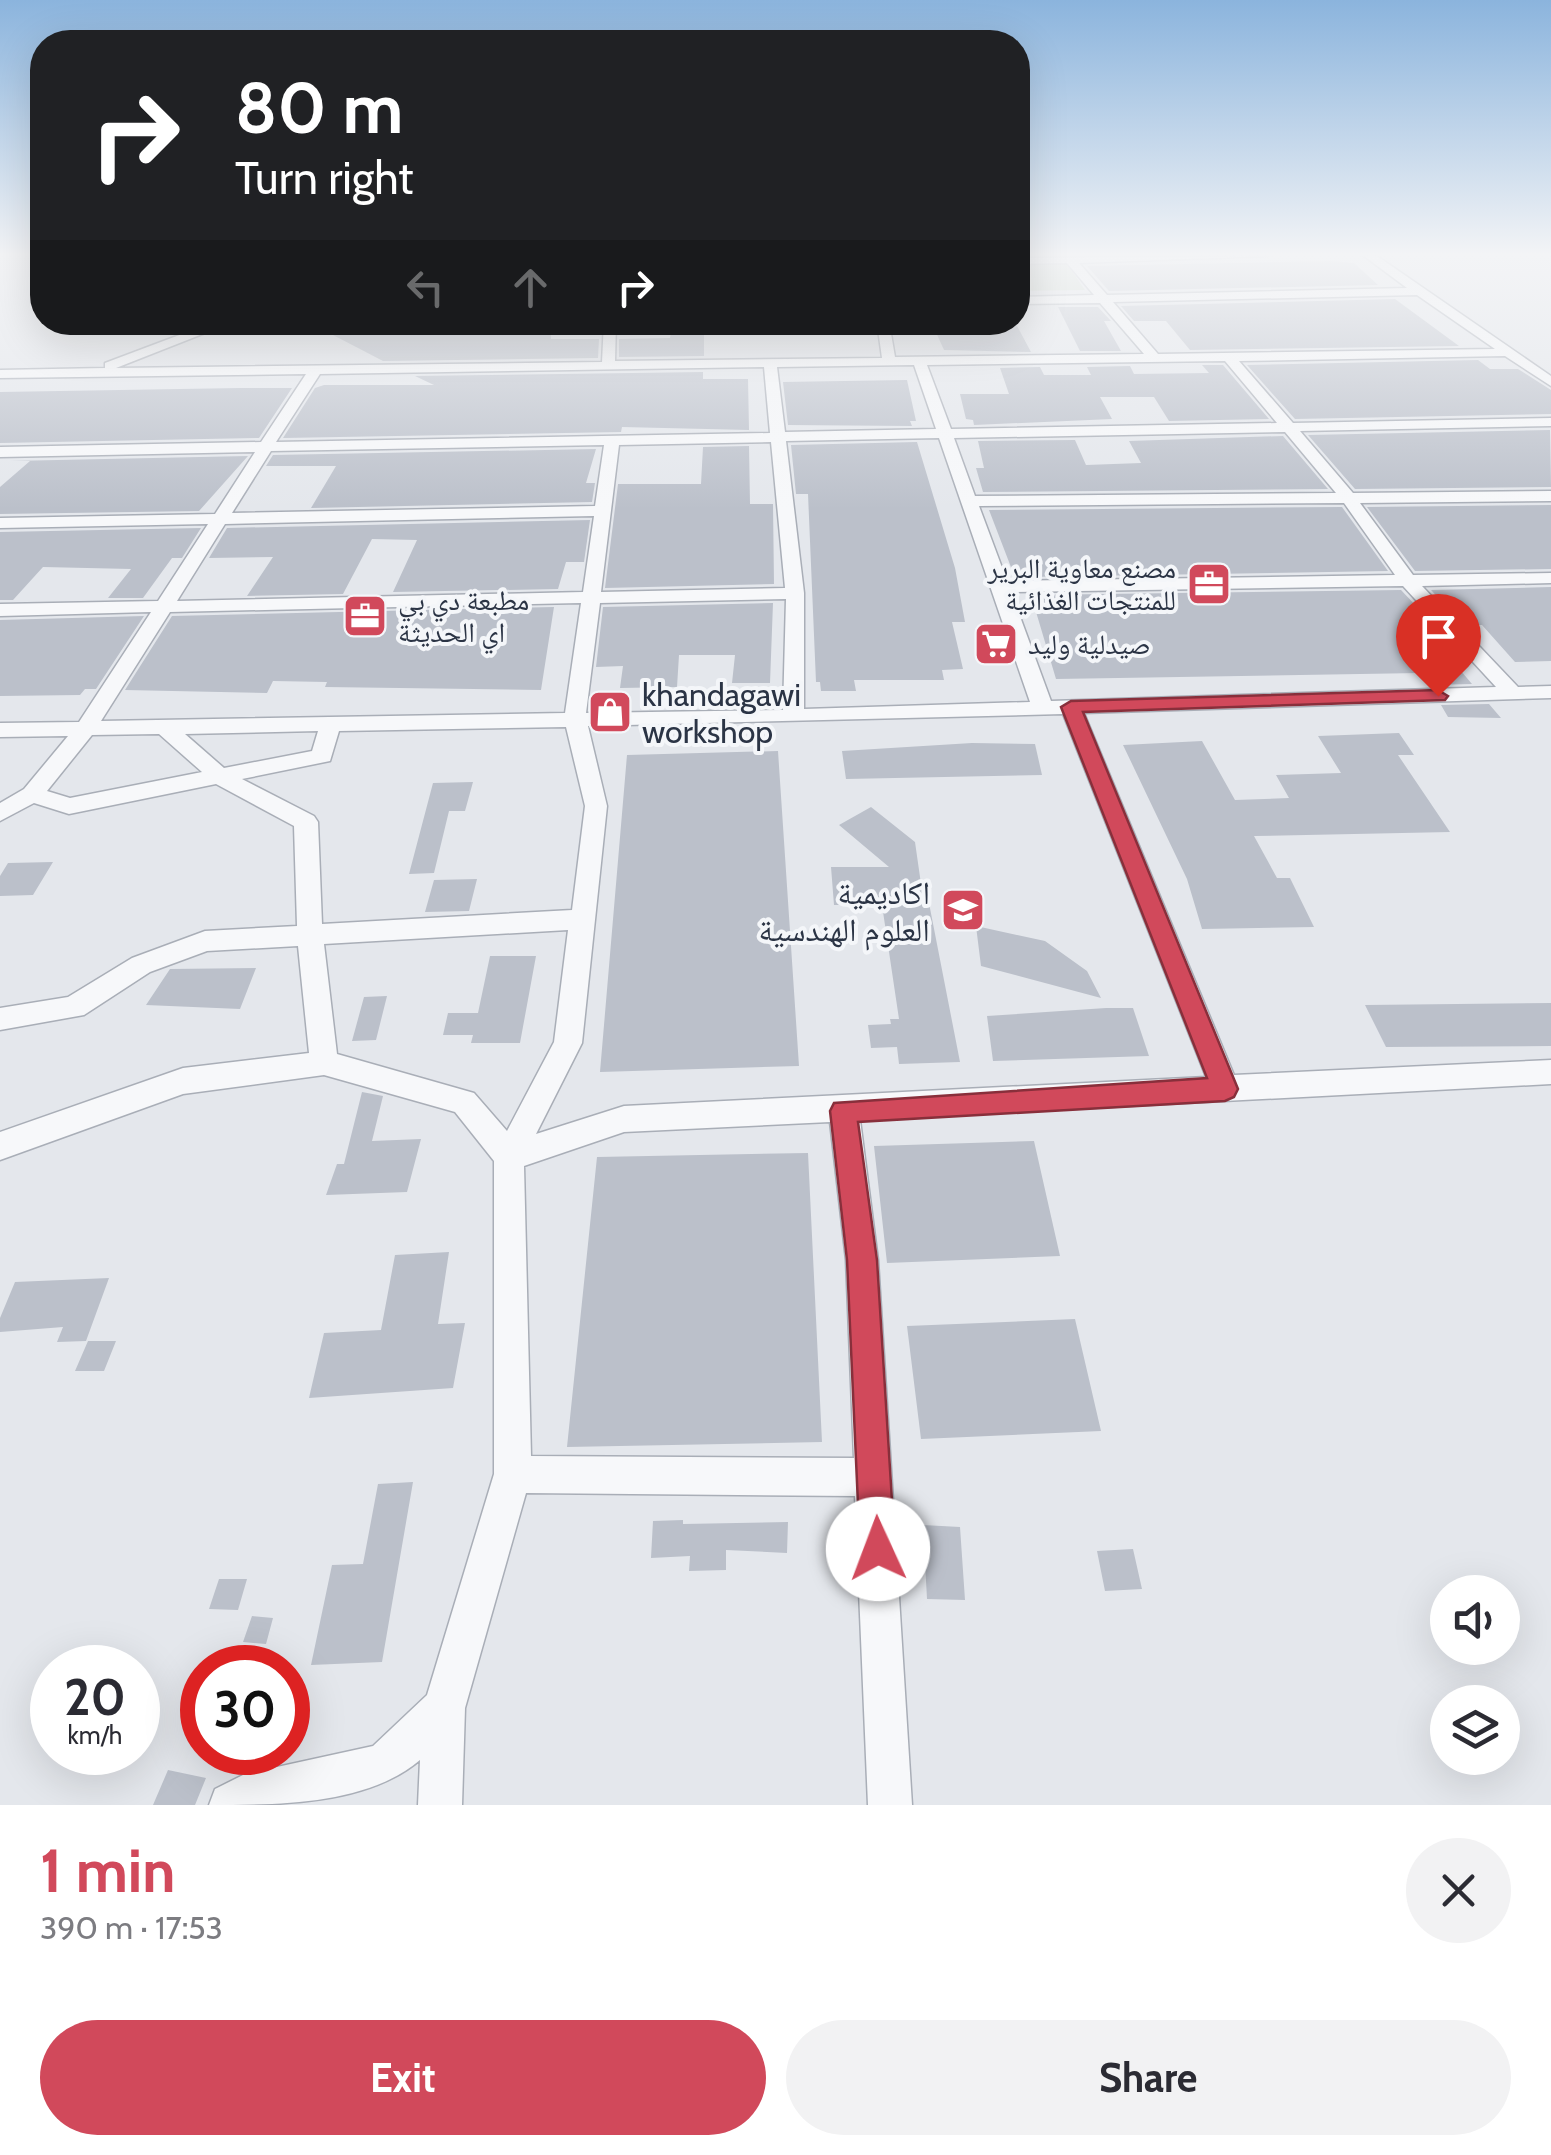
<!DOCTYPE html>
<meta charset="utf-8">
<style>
:root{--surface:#fff;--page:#f2f2f3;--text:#2b2b33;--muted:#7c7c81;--accent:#d1495b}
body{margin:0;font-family:Cabin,"Noto Naskh Arabic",sans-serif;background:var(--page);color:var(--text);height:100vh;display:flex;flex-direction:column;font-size:38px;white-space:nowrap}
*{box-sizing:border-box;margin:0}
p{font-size:32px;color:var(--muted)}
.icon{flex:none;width:55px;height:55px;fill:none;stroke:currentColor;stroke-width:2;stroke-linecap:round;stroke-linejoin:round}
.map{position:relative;height:1805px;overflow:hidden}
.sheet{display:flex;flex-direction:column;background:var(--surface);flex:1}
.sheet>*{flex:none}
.top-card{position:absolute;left:30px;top:30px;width:1000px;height:305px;border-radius:40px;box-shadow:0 10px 40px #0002;background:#202124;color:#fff;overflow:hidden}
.buttons{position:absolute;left:1430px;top:1575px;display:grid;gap:20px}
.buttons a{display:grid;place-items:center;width:90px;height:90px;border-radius:50%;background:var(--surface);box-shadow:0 10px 40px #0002;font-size:50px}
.speed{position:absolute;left:30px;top:1645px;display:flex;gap:20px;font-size:50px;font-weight:700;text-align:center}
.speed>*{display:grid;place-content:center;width:130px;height:130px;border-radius:50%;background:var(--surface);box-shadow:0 10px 40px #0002;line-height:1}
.speed small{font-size:25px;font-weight:400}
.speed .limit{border:15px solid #d22;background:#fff;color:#111}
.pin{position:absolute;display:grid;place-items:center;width:85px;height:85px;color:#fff;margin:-102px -42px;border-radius:50% 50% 50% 0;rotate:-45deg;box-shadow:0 0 10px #0007}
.pin .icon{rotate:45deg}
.me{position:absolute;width:110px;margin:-55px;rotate:358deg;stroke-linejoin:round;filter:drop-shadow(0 0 8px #0008)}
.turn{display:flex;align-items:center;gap:35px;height:210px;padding:0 40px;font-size:45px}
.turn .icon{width:130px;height:130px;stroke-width:2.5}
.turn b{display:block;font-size:70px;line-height:85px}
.lanes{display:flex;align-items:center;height:95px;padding:0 40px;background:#0003;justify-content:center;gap:50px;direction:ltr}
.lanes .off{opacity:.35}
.round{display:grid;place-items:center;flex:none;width:105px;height:105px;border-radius:52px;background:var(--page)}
.headline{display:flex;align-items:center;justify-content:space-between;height:170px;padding:0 40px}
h1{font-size:60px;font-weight:800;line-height:75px;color:var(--accent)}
.action{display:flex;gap:20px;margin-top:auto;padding:20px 40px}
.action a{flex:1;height:115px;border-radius:60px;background:var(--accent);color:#fff;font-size:40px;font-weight:800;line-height:115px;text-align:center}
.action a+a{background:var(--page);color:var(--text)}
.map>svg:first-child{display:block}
</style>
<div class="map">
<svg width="1551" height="1805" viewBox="0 0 1551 1805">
<rect width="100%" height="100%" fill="#e4e7ec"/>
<path fill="#c9d6c5" d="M1065,261L1085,290L1018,291V262Z"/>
<path fill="#bbc0ca" d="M1330,261L1354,263L1378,285L1109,291L1087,266Z
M1395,299L1459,346L1190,350L1166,321H1134L1121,306Z
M1058,307H1098L1111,321H1104L1121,351H1080Z
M308,322H550L551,339H599L598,358L383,361Z
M673,322H704V356L619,357V339L670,338Z
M944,322H1015L1031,352L944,350L934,328L946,327Z
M1478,360L1490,369H1518L1551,390V414L1295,419L1247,365Z
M1202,365H1223L1269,419L1169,421L1154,397H1100L1112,419L974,425L973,420L966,419L960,394H1009L1000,368L1040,367L1044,375H1091L1087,367L1130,366L1134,374L1209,373Z
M703,372V379H748L749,430L622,427L621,432L283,438L315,388L324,385H434L415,376Z
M907,380L916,421H910L912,426L788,425L783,382Z
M240,388H292L259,438L0,443V392Z
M1550,430L1551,487L1355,489L1308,435Z
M1283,436L1328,489L983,492L976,468H984L978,441L1075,440L1086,465L1141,463L1129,441Z
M917,442L955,568L965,622H952L963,669L942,670L944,680H854L856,691H821L820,682H816L808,494H796L791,445Z
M749,446L750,504H773L774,584L605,588L618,484H701L703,447Z
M596,449L586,483H595L592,502L311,508L336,466H266L273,455Z
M248,456L199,511L0,514V487L30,461H10Z
M1551,505V569L1415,571L1367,507Z
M1342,507L1388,571L1025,577L1014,575L989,510Z
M590,520L584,562H566L558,589L393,592L417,540L372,539L343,594L247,596L273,557L209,558L227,528Z
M201,528L182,558H172L143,598H108L131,569L43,567L13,600H0V532Z
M1551,587V661L1515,662L1482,625H1464L1431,590Z
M1401,590L1434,625H1422L1472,684L1428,685L1420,673L1056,679L1031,595Z
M773,603L770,683H732L735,655H679L677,687L620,688L623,666L596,667L603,607Z
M554,607L541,690L325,687L327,682L273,681L267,693L125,690L172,616Z
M144,616L96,689H85L80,695L0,696V620Z
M1489,704L1501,718L1448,717L1441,705Z
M1399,733L1414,755H1398L1450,832L1254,836L1277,878H1290L1314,927L1202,929L1187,879L1123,745L1202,741L1235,800L1289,798L1276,775L1341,773L1318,736Z
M972,743L1035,744L1042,775L846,779L842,751Z
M778,751L799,1066L600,1072L627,755Z
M473,782L465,811H449L434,873L409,874L433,783Z
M871,807L915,842L923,898H928L960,1062L899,1064L897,1047L871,1048L868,1025L891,1024L890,1019H899L882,905H834L831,867H889L839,825Z
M53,862L33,895L0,896V876L8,863Z
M477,879L469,911L425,912L434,880Z
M976,926L1045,941L1087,971L1101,998L981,966Z
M490,956H536L520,1043H471L473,1035H443L448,1013H478Z
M256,968L240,1009L146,1005L170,969Z
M387,996L376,1040L352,1041L364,997Z
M1551,1003V1046L1386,1047L1365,1005Z
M1106,1008H1133L1149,1056L993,1061L987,1016Z
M362,1092L383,1096L372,1141L421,1139L407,1192L326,1195L337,1164H344Z
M1034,1141L1060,1256L887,1263L874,1146Z
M808,1153L822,1442L567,1447L597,1157Z
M449,1252L438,1324L465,1323L453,1388L309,1398L324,1333L381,1330L395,1255Z
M109,1278L86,1341L57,1342L63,1327L0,1332V1318L15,1282Z
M1075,1319L1101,1431L921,1439L907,1326Z
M88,1341H116L104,1371H75Z
M413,1482L382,1662L311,1665L332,1565L363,1564L378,1484Z
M683,1520V1524L788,1522L787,1553L726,1550V1570L689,1571L690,1556L651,1558L653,1521Z
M923,1525L960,1527L965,1600L927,1599Z
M1133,1549L1142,1589L1105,1591L1097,1551Z
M219,1579H247L238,1610L209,1609Z
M252,1616L273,1618L266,1644L243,1642Z
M168,1770L206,1778L195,1805H153Z"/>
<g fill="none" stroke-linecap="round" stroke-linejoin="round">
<defs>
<path id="street" d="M1268,256L1079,263L1107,295L1407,288L1364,256H1377L1551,376V386L1505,356L1239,361L1293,423L1551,418V426L1300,431L1353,493L1551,491V501L1360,503L1413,575L1551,573V583L1422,586L1518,687L1551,686V698L1084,713L1234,1075L1551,1060V1084L860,1120L878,1260L912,1805H868L855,1496L526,1493L465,1708L462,1805H418L420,1760C367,1805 279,1805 209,1805L215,1789L245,1774L373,1746L427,1695L494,1474V1161L455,1112L324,1075L183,1094L0,1160V1132L183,1068L309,1053L298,946L207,951L150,972L84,1015L0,1030V1008L68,997L132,958L205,931L297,926L294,826L216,784L69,814L34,803L0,821V803L24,789L68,736L0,737V723L79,722L151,612L0,616V604L158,601L208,524L0,528V518L215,514L255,452L0,457V447L261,442L306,374L0,378V370L105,368V363L214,322H233L116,368L602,362L604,322H616L615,361L882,358L877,322H889L895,357L1144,354L1100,303L1018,304V297L1094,295L1067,263L1018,264V258ZM1417,295L1495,349L1158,354L1113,302ZM1225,361L1277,423L951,429L927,365ZM914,365L936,429L785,432L777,367ZM764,367L770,433L276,442L320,374ZM1285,432L1336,493L975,496L954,438ZM939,438L1030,702L804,709V593L786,441ZM771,442L785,588L601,592L619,445ZM604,445L595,506L232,513L271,451ZM1344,503L1395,575L1007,581L979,506ZM594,516L583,592L177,601L225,524ZM1403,586L1496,687L1051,701L1011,592ZM786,599L783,710L586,713L600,603ZM581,603L565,713L101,721L170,612ZM1063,714L1206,1077L624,1106L536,1134L582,1043L607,806L588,726ZM566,727L585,806L572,910L322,924L318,822L314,816L242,779L330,761L339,731ZM318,731L312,751L224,768L185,734ZM159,734L202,772L70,798L47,791L92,735ZM568,930L554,1042L507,1131L474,1093L337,1054L324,944ZM830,1122L846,1260L854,1458L531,1456L524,1166L624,1132Z"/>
</defs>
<use href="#street" stroke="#a9aeb7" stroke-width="3"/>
<use href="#street" fill="#f7f8fa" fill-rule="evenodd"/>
</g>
<linearGradient id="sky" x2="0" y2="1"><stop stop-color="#8bb4dd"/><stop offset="0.5" stop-color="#f3f4f6"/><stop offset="1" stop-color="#f3f4f6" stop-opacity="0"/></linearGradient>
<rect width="1551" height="509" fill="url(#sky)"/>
<path fill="#d1495b" stroke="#882f3b" stroke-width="2.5" d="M1438,690L1448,696L1445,700L1083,712L1238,1089L1234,1097L1225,1101L858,1122L877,1260L895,1549L890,1562L878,1567L865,1562L860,1549L847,1260L830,1111L834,1103L1207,1078L1061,707L1071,701Z"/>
<defs>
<symbol id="office-square" viewBox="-11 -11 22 22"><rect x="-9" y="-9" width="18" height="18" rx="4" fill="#d1495b" stroke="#f4f6f9"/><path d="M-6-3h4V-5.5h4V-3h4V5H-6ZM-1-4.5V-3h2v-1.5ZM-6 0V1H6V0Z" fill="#fff"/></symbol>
<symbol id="supermarket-square" viewBox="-11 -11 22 22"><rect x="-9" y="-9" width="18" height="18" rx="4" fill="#d1495b" stroke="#f4f6f9"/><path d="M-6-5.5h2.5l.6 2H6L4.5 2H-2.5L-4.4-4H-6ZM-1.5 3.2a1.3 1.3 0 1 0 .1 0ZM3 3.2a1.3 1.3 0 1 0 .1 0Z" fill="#fff"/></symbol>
<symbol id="shop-square" viewBox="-11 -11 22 22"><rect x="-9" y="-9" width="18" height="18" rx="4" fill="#d1495b" stroke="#f4f6f9"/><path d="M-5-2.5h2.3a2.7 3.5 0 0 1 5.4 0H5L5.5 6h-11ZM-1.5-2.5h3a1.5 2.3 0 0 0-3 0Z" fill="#fff"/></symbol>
<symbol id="university-square" viewBox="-11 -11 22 22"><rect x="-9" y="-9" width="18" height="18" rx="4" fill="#d1495b" stroke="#f4f6f9"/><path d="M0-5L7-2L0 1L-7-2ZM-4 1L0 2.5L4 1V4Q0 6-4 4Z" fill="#fff"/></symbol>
</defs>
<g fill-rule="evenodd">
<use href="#office-square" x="1184" y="559" width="50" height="50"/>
<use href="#office-square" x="340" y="591" width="50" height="50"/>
<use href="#supermarket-square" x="971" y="619" width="50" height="50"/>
<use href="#shop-square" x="585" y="687" width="50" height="50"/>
<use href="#university-square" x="938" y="885" width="50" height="50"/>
</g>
<g text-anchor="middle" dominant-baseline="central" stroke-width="8" stroke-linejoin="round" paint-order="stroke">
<g font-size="28" fill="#2b3445" stroke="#f4f6f9" text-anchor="start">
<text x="1176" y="568" text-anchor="end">مصنع معاوية البرير<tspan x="1176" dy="32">للمنتجات الغذائية</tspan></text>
<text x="398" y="600">مطبعة دي بي<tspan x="398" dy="32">اي الحديثة</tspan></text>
<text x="1028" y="644">صيدلية وليد</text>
</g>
<g font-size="32" fill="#2b3445" stroke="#f4f6f9" text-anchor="start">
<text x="642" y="694">khandagawi<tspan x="642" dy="37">workshop</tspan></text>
<text x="930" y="892" text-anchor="end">اكاديمية<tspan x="930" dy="37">العلوم الهندسية</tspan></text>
</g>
</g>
</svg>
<div class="buttons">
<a><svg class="icon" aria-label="sound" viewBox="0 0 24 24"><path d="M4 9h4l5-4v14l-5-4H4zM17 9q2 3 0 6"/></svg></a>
<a><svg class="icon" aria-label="layers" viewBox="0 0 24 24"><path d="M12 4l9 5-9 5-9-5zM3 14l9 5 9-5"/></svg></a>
</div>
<div class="speed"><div>20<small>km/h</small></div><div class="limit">30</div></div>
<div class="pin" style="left:1438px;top:696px;background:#d93025"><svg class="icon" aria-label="arrive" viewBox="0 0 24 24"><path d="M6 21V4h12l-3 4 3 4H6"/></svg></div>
<svg class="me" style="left:878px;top:1549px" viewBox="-20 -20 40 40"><circle r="19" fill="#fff"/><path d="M0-13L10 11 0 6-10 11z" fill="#d1495b"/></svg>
<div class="top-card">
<div class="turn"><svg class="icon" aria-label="right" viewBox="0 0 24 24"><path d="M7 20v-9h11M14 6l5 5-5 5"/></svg><div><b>80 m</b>Turn right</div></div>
<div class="lanes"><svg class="icon off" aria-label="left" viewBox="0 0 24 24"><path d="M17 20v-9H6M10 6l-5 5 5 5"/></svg><svg class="icon off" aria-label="ahead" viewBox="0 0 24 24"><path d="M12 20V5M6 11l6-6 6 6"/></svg><svg class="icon" aria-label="right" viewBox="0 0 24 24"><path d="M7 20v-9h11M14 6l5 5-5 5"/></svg></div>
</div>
</div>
<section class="sheet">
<div class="headline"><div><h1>1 min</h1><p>390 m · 17:53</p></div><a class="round"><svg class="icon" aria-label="close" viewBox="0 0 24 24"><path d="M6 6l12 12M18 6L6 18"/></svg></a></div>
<div class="action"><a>Exit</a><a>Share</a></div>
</section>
